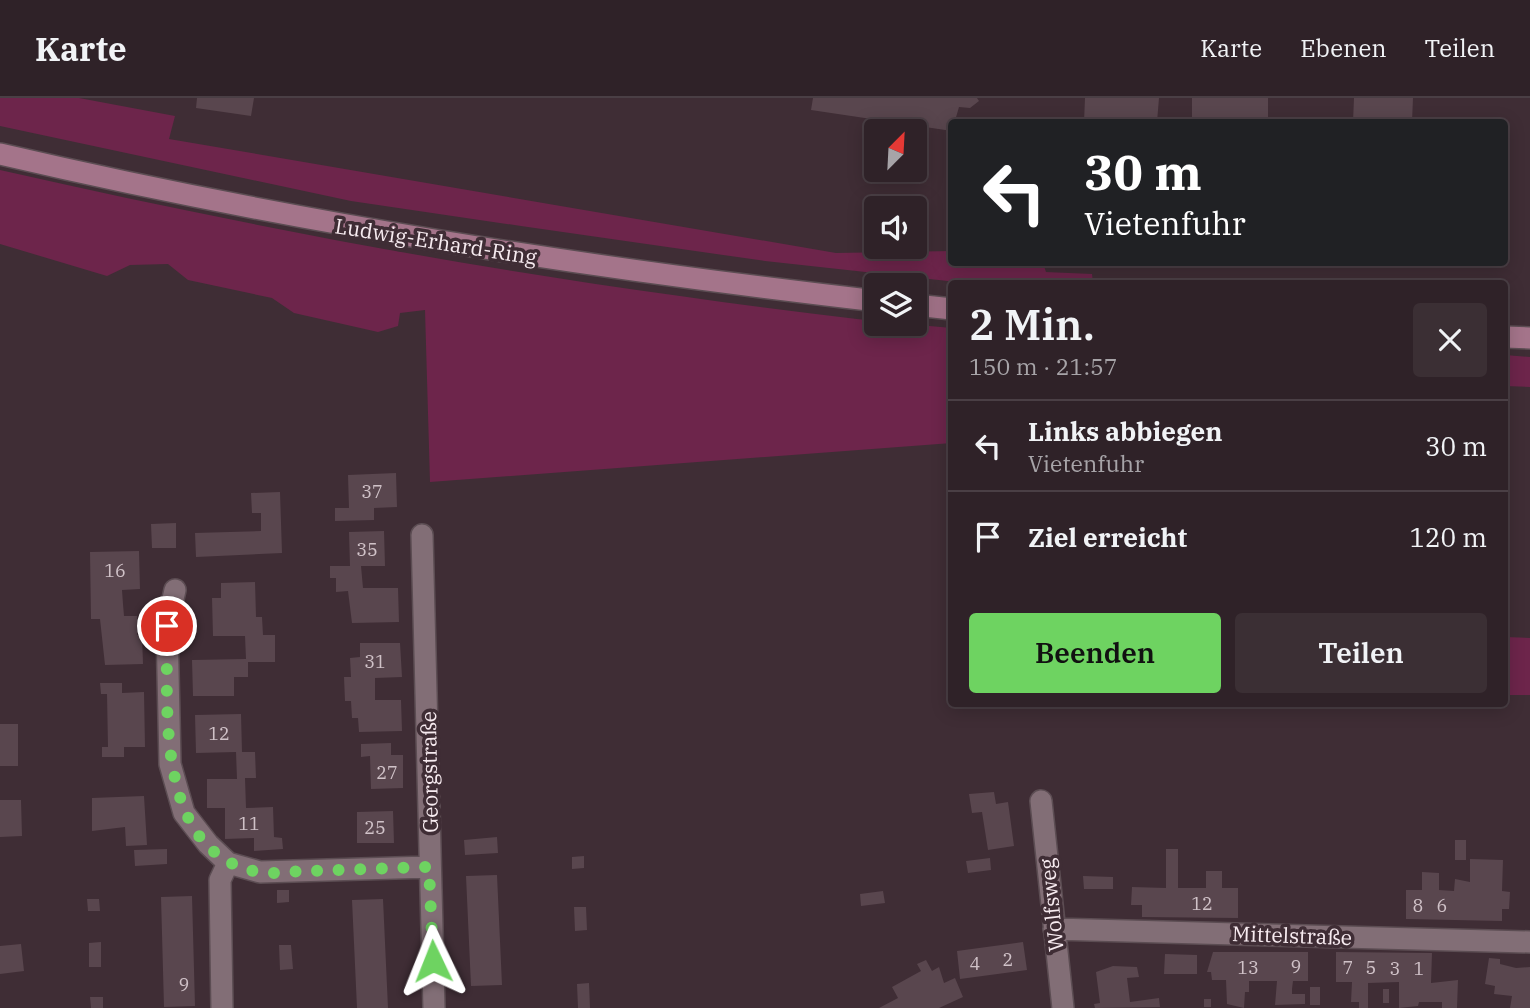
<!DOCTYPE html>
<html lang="de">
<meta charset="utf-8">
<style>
:root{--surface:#2f2228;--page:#3b2f34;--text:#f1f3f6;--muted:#a7a4a8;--line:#4a3f45;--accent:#6ed361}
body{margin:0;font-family:"IBM Plex Serif",serif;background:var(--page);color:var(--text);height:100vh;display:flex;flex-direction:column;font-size:26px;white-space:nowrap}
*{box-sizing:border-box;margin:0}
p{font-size:23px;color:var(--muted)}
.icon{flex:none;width:38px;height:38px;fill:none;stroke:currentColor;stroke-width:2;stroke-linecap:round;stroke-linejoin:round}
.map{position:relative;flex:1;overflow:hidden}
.panel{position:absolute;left:948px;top:182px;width:560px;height:427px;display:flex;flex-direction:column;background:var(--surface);border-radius:7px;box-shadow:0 4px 18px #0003,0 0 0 2px var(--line)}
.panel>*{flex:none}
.guide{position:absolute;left:948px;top:21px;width:560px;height:147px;border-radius:7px;box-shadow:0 4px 18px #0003,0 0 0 2px var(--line);background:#202124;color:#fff;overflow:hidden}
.needle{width:46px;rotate:24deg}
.controls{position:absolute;left:864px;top:21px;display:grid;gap:14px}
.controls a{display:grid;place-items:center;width:63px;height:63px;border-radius:7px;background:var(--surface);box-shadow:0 4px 18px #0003,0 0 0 2px var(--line);font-size:35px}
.pin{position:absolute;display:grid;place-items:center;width:60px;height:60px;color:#fff;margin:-30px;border:4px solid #fff;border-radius:50%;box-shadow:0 2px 7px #0007}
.me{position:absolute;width:77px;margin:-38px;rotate:358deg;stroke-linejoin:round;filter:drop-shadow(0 0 5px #0008)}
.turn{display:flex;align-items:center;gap:24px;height:147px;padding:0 21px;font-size:32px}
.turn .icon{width:91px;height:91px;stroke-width:2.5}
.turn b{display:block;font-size:49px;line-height:60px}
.round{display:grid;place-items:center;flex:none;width:74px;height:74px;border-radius:7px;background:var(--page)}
.overview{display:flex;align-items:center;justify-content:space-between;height:119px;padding:0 21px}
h1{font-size:42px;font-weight:600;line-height:52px}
.action{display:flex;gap:14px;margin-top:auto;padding:14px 21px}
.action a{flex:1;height:80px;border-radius:7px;background:var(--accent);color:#111;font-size:28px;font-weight:600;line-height:80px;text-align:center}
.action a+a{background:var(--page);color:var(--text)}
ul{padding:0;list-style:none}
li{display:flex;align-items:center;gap:21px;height:91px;padding:0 21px;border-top:2px solid var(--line)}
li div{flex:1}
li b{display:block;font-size:26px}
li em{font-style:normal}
header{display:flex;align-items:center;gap:42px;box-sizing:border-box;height:98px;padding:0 35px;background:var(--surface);border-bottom:2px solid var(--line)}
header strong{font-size:33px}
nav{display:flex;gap:38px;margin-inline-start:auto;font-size:24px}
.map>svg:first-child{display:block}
</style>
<header>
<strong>Karte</strong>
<nav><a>Karte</a><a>Ebenen</a><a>Teilen</a></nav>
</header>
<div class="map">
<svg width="1530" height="910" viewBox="0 0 1530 910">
<rect width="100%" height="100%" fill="#3f2d35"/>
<path fill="#6d254b" d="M0,0H79L175,18L169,41L836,155L952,153V164L1043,165L1046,174L1092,176L1093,185H966L765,163L521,128L351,103L0,28Z
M0,72C225,123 451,167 680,198C772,211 861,223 952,230V345L430,384L425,212L400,215L398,228L378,234L294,215L272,200L188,182L168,166L130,167L107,178L0,146Z
M1505,257L1530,259V289L1505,288Z
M1505,539L1530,540V597H1505Z"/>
<path fill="#59464e" d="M197,0H254L251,18L196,10Z
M813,0H977L979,3L970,10L959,9L952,33L811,12Z
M1085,0H1159L1157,24H1084Z
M1192,0H1268V22L1192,24Z
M1354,0H1413L1412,24H1353Z
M1403,164H1426L1425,167H1403Z
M396,375L397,409L374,410V422L335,423V410H349L348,377Z
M280,394L282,455L196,459L195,435L261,433V415H252L251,395Z
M176,425V450H152L151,426Z
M384,433L385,468H361L363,490H398L399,524L352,525L348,493L336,494V480H330V468H350L349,434Z
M139,453L140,491L122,492L123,506L124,518H137V537H142L143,566L105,567L100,521H91L90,454Z
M255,484L256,519H262L263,537H275V564H248V579H234V598H193L192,562L246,561L245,538H213L212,500H221V485Z
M360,545H400L402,579L375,580V602H401L402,633L359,634L358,620H352L351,603H345L344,579H351L350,560L360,559Z
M100,585H122V595L144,594L145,649H124V659H102V649H108L107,596H101Z
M241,616L242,654H255L256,680H245L246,710L273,709L274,739L282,740L283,751L254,753V740L225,741V710H207V681H237L236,654L196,655L195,617Z
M0,626H18V668H0Z
M391,645V657H403V690L371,691L370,658L361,659V646Z
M994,694L996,706L1008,704L1014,748L988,752L982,714L972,715L969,696Z
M144,698L147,747L126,748L125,729L92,733V700Z
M0,702H21L22,738L0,739Z
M393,713L394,745H357V714Z
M497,739L498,755L465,757L464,742Z
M1455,742H1466V762H1455Z
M167,751V766L135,768L134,752Z
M1166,751H1178V790H1206V773H1222V790H1238V820L1142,819V807H1131L1132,789L1166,790Z
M584,758V770L572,771V759Z
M990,760L991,772L968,775L966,763Z
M1470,761L1503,762L1502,793L1510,794L1509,811H1502V823L1406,821V792H1422V774L1439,775V792L1454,793L1455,781L1470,784Z
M497,777L502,887L471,888L466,778Z
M1083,778L1113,779V791H1084Z
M277,792H289V804L277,805Z
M883,793L885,805L861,808L860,796Z
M192,798L195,908L164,909L161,799Z
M87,801H99L100,813H88Z
M383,801L388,910H357L352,802Z
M574,809H586L587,832L575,833Z
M101,844V869H89V845Z
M1023,844L1027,872L960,881L957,853Z
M21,846L24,873L0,876V848Z
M279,847H291L293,871L280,872Z
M1213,854H1308V883H1293L1292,891V896H1305V906L1275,907L1277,883H1249V894H1245L1244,910L1227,906L1226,882H1212L1211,874H1207Z
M1336,854L1432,855L1431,885L1458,882L1457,910H1442V904H1419L1418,908L1399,910V884L1368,885V910H1359V904H1351L1352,884H1336Z
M1165,856L1197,857V876H1164Z
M1489,860L1500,861V866L1516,870L1530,869V910H1510L1512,898L1494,896L1495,888L1485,886Z
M926,862L932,873L939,869L944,885L955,880L963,899L939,910H879L898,900L892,889L921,873L917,866Z
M1113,868L1137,869L1139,879L1127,880L1130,904L1159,900L1160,909L1095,910L1094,906L1100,905L1096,874Z
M589,885L590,910H578L577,886Z
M1310,889H1320V907H1310Z
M1383,891H1389V905H1383Z
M90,899H103V910H91Z
M1204,901H1211V909H1204Z"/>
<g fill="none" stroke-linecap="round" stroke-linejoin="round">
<defs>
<path id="street" d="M422,437L434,910
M175,492L167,528L170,666L184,715L208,746L228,765L260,774L429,769
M1041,703L1063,910
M1054,831L1530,844
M222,910L220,782L228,765"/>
<path id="secondary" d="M0,56C291,124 580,169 877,203
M915,207L952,211
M1505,239L1530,240"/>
</defs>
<use href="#street" stroke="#5c4d53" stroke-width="24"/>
<use href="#secondary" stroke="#5c4d53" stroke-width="24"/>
<use href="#street" stroke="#826e76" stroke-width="21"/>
<use href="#secondary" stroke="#a4748a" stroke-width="21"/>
</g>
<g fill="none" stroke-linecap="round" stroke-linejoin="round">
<path stroke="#6ed361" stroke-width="12" stroke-dasharray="0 21.6" d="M167,528C168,607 153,756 259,774C274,777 292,773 307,773C347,772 388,770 429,769L433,863"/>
</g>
<g text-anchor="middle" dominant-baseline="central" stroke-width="7" stroke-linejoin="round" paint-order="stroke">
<g font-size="18" fill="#d0c2c8">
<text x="372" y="393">37</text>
<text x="367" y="451">35</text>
<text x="115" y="472">16</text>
<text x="375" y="563">31</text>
<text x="219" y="635">12</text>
<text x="387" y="674">27</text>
<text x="249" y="725">11</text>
<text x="375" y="729">25</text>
<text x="1202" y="805">12</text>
<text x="1418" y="807">8</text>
<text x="1442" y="807">6</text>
<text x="1008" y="861">2</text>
<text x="975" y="865">4</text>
<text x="1296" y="868">9</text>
<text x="1248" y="869">13</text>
<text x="1348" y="869">7</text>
<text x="1371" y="869">5</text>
<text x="1395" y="870">3</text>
<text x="1419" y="870">1</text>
<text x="184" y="886">9</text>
</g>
<g font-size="21" fill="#f7ebf0" stroke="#3f2d35">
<text transform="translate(436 143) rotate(9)">Ludwig-Erhard-Ring</text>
<text transform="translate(429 674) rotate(-91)">Georgstraße</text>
<text transform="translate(1051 807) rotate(-96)">Wolfsweg</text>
<text transform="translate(1292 837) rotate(2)">Mittelstraße</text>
</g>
</g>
</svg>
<div class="controls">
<a><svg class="needle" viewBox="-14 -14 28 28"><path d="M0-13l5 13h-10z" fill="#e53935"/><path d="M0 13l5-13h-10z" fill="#a7a4a8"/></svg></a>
<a><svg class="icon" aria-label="sound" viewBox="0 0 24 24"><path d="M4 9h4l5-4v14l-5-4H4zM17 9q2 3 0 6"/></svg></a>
<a><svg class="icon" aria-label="layers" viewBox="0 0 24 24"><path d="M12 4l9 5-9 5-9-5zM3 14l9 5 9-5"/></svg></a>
</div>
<div class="pin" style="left:167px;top:528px;background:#d93025"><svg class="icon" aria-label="arrive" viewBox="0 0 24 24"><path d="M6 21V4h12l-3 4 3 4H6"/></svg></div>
<svg class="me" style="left:433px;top:863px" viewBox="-20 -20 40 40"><path d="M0-17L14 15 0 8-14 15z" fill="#6ed361" stroke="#fff" stroke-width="4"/></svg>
<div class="guide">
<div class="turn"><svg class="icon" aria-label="left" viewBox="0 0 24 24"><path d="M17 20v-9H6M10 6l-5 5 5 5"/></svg><div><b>30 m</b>Vietenfuhr</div></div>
</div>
<section class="panel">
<div class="overview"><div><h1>2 Min.</h1><p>150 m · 21:57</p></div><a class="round"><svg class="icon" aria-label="close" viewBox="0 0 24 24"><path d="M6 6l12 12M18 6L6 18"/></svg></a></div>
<ul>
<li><svg class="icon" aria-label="left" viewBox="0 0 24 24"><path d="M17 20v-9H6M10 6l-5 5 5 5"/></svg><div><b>Links abbiegen</b><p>Vietenfuhr</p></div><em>30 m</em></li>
<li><svg class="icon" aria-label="arrive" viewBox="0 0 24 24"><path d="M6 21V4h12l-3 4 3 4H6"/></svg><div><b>Ziel erreicht</b></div><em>120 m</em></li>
</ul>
<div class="action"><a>Beenden</a><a>Teilen</a></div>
</section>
</div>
